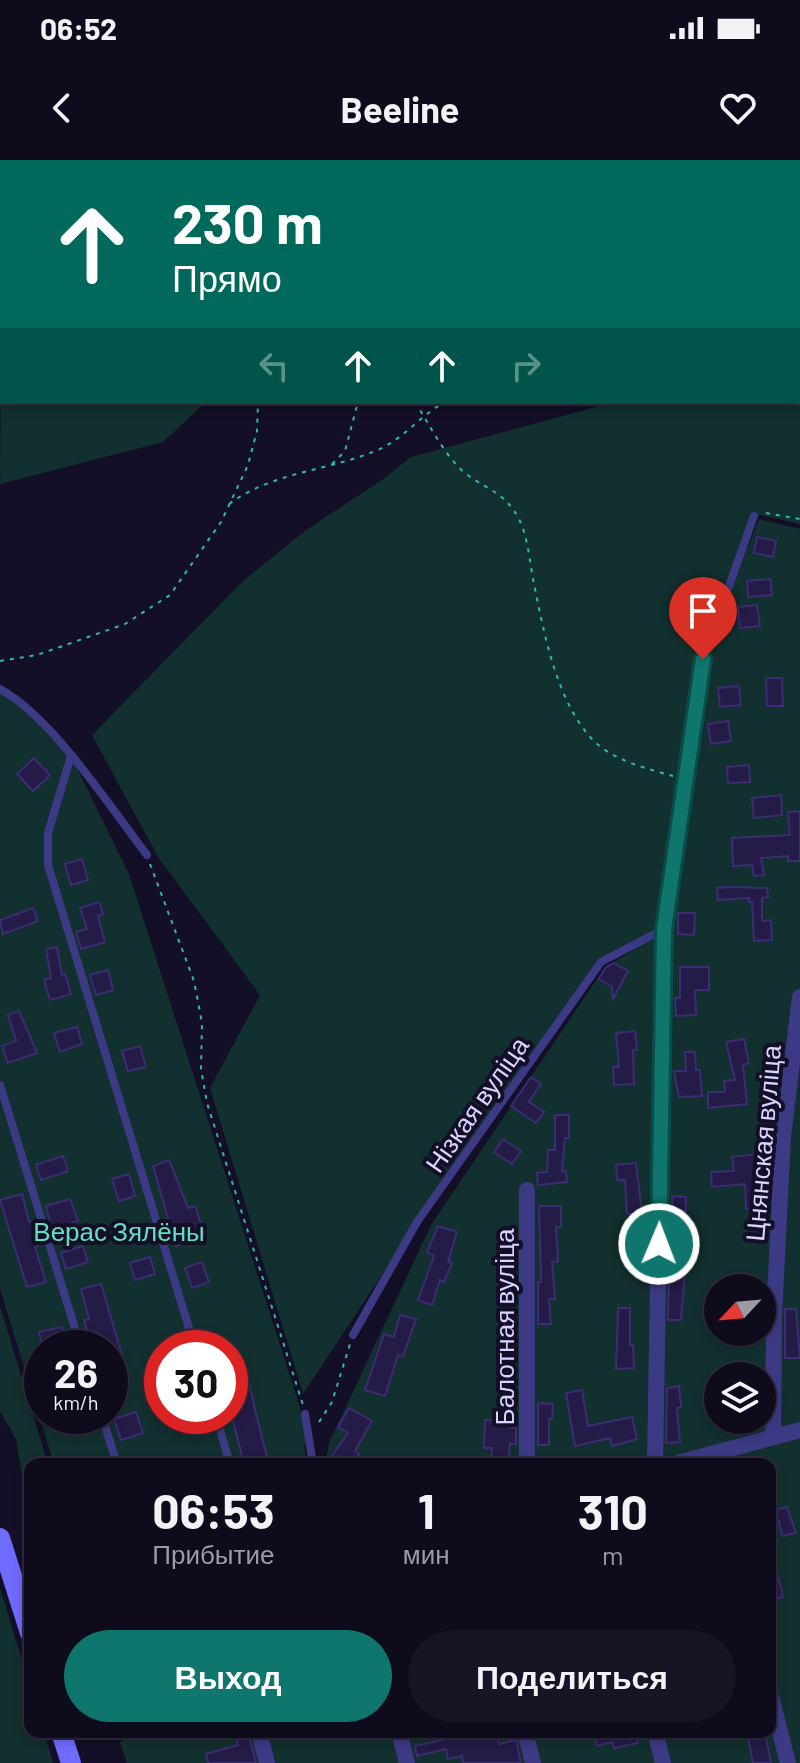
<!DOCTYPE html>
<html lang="ru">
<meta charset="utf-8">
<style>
:root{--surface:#0e0b1c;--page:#171425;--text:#f1f3f6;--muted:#9b9ba3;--line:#2e2b3b;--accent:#0f766e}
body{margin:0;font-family:Barlow,sans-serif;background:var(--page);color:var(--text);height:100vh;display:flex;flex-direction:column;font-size:30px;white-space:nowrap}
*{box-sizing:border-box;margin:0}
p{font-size:26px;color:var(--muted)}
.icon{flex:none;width:44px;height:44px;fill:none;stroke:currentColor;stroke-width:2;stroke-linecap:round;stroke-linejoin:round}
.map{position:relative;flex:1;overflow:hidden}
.sheet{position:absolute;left:24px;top:1298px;width:752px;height:280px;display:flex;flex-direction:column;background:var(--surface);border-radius:16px;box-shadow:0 4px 12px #0003,0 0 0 2px var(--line)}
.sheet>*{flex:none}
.top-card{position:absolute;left:0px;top:0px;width:800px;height:244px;box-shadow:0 4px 12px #0003,0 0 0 2px var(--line);background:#00695c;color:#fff;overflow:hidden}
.needle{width:52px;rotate:244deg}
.controls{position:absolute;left:704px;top:1114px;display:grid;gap:16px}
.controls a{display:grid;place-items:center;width:72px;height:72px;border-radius:50%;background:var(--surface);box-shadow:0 4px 12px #0003,0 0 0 2px var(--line);font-size:40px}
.speed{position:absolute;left:24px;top:1170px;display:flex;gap:16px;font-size:40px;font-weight:700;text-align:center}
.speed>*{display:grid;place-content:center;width:104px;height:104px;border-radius:50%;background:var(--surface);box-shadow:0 4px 12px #0003,0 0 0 2px var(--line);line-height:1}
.speed small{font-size:20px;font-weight:400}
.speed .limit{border:12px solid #d22;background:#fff;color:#111}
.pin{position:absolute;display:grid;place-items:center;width:68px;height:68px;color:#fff;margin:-82px -34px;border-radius:50% 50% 50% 0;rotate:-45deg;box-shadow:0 0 8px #0007}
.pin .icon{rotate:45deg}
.me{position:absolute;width:88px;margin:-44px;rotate:1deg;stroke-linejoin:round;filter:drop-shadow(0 0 6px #0008)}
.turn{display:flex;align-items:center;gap:28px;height:168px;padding:0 40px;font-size:36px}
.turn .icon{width:104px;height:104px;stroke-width:2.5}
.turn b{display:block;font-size:56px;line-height:68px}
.lanes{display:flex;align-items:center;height:76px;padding:0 40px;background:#0003;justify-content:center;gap:40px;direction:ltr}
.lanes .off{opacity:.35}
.eta{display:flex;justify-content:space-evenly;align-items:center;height:136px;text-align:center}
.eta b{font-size:48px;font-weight:700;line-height:56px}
.button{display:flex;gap:16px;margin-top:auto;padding:16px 40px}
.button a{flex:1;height:92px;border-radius:48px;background:var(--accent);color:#fff;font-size:32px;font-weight:700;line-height:92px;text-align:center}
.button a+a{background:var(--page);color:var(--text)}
.status{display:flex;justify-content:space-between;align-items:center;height:56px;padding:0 40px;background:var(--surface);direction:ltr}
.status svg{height:22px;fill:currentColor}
header{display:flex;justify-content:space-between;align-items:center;height:104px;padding:0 40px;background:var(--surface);font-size:36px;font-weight:700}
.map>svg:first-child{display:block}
</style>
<div class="status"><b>06:52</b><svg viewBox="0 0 49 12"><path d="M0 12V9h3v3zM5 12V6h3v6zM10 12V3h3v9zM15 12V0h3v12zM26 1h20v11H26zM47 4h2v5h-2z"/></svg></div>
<header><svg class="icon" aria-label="back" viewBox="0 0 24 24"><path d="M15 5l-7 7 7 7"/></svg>Beeline<svg class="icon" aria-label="heart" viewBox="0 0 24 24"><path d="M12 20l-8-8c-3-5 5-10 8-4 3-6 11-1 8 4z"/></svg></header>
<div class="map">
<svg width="800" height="1603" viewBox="0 0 800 1603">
<rect width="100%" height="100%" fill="#130f26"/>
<path fill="#12302f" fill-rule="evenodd" d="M401,0H800V94H798V2H389Z
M2,75V242H206L163,282L0,324Z
M800,193V364L761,355L754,357L716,466L759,359L800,369V1603H127L120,1582L123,1580L122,1572H770V1304H325L329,1283L431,1065L605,807L669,769H664L601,802L417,1062L303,1234L210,928L260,835L158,697L92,575L242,422L306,370L382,320L411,297L615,242H798ZM718,1128H762V1172H718ZM718,1216H762V1260H718Z
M0,529L17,538L71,596L129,714L297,1238L309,1282L304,1285L307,1304H54L0,1129ZM42,1188H110V1256H42ZM162,1188H230V1256H162Z
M0,1146L48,1304H30V1365L16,1279L0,1251Z
M0,1428L30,1526V1572H44L53,1603H0Z"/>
<path fill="#241b47" stroke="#3b2d73" stroke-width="2" d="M757,377L776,381L773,397L754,393Z
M770,419L772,435L748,437L747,421Z
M757,445L760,466L740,468L738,447Z
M766,518H782L783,546H767Z
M739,526L741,545L720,547L718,528Z
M728,561L731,581L711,584L708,564Z
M34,598L50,615L33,631L17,614Z
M749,605L750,622L728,623L727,607Z
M781,635L782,655L754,658L752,638Z
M800,651V701H788V696L761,698L764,715L754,716L752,705L733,706L732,678L790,675L788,652Z
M82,699L88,720L71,725L65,704Z
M730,727L767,728L768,737L762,738V761L771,760L772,780L754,781L752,742H749V738L718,740L717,728Z
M99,742L103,754L98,756L105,782L81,789L76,772L87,769L80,748Z
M33,748L38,761L3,774L0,760Z
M678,753H695L694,775L678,774Z
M57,787L62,815L65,814L71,834L50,840L44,820L51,818L46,789Z
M614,803L628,811L613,839L612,827L599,819L606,807Z
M680,807H709V830H695L696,855L676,856L675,838H680Z
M108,810L113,830L96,835L90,815Z
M19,851L37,893L8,903L2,886L16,881L8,855Z
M77,867L82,884L60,892L54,873Z
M635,871L637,890H633L634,924L614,925L613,907H619L616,873Z
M744,879L749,903L743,905L747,944L708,948V932H725L724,921L735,920L726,882Z
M140,886L146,907L128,911L122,891Z
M685,892H695L696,910H700L702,936L679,937L674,911H686Z
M531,917L541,924L529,942L544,952L536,963L511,946Z
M555,955H569V978H565L562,1011H566L567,1022L538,1025L537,1013L547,1012L548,990H555Z
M503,979L521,991L512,1004L494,992Z
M757,994L765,1048L746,1049L745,1024L712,1027L711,1012L734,1011L732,997Z
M63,996L68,1011L41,1020L36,1005Z
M169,1000L188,1048L195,1046L205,1076L176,1086L153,1006Z
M636,1003L642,1053L627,1054L625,1020H617L616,1005Z
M129,1014L135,1036L119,1041L112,1019Z
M22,1034L29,1062L34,1061L39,1074L35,1075L38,1086L35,1087L46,1122L27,1127L0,1040Z
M672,1036L686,1037L685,1060L689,1059L691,1076L675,1077Z
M70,1039L78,1061L52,1070L46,1046Z
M539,1046H561V1067H556L558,1101L552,1102L555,1139H549L551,1164H538V1122H541Z
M438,1066L457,1072L448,1102L452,1103L444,1122L440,1120L432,1145L418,1140L434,1096L427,1092Z
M625,1072L644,1074L642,1094L624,1093Z
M83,1086L88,1102L66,1109L61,1093Z
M150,1097L155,1114L135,1120L130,1103Z
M202,1102L209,1122L192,1128L185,1108Z
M685,1110L681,1160H668L669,1111Z
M101,1124L126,1209L110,1214V1188H92L84,1160L89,1159L81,1129Z
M618,1148H630V1185H633L634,1208L616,1209Z
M785,1149H796L800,1198H785Z
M400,1155L416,1159L403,1196L398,1195L385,1236L365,1230L384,1174L394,1177Z
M62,1167L67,1186L43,1188L39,1172Z
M248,1220L261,1274L269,1304H244L232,1257L237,1256L230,1225Z
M679,1226L681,1247L677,1248L680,1282L666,1283L667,1228Z
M582,1230L588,1266L632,1257L637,1279L612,1286L610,1278L575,1286L566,1233Z
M538,1243L553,1244L552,1259H549V1285H538Z
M349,1248L372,1261L355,1291L359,1294L352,1304H343L332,1296L348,1273L338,1267Z
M136,1252L143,1273L121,1280L114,1259Z
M485,1260L510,1261V1268H516V1284H510L508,1304H491L492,1288H484Z
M787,1347L796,1373L782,1376L779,1361L772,1363L770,1351Z
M770,1399H774L783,1437L770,1440Z
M234,1572H248L256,1603H208L206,1594L238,1585Z
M478,1572H495L499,1584L516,1580L521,1603H463L462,1596L448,1599L446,1589L417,1596L415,1586Z
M593,1572H639V1576L637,1577L638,1583L614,1588L612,1582L597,1586Z
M747,1572H765L771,1603H753Z"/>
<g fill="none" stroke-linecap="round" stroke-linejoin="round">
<path stroke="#2fb8b0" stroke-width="2" stroke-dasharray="4 6" stroke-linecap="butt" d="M287,0L288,2
M334,2V0
M798,212L800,214
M415,242C429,264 448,302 469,316C490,331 505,333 519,359C528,377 530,404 534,424C544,473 556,539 591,578C611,600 645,608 673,616
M332,304L345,291L358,242
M229,344C274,311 330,311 380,289C405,277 421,255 445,242
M766,353L800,359
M0,501L37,495L125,464L170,435L221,362L248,305L257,271L258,242
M150,704L194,821L202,863L201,909L207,943L303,1245
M319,1262L332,1242L350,1184"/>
<path stroke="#3d3a85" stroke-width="8" d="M0,529C52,557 110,647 147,695
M71,596L48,673V705L195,1188
M682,644L703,499L754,356
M0,925L81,1188
M353,1175L417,1062L601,802L664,769
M305,1254L313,1304
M102,1256L117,1304
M216,1256L230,1304"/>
<path stroke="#3d3a85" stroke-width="16" d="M527,1030V1304
M773,1276L774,1156L783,977L800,837
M655,1304L664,769L682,644
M674,1304L800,1270
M770,1533L788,1603
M259,1572L267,1603
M399,1572L407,1603
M525,1572L533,1603
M655,1572L663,1603"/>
<path stroke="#6f6bff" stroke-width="20" d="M0,1378L30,1473
M61,1572L71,1603"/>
</g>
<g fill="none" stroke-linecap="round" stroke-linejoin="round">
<defs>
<path id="route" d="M659,1084L664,769L703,499"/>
</defs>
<use href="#route" stroke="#0a4d48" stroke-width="20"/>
<use href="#route" stroke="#0f766e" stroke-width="14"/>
</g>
<g text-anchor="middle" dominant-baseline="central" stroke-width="8" stroke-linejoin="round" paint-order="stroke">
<g font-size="26" fill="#d9d4ff" stroke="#130f26">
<text transform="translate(476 944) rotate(-55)">Нізкая вуліца</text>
<text transform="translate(762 983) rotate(-85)">Цнянская вуліца</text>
<text transform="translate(503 1167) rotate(-90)">Балотная вуліца</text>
</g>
<g font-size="26" fill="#5fe0c0" stroke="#130f26">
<text x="119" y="1070">Верас Зялёны</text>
</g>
</g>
</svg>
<div class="controls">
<a><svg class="needle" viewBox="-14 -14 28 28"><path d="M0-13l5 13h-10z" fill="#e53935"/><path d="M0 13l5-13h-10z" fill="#9b9ba3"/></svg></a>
<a><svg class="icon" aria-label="layers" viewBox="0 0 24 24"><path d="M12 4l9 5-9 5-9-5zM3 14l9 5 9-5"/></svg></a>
</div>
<div class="speed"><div>26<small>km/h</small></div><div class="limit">30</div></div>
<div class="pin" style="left:703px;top:499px;background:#d93025"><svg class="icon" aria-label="arrive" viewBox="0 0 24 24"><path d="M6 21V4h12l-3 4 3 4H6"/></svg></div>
<svg class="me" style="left:659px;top:1084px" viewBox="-20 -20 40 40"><circle r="17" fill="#0f766e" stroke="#fff" stroke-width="3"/><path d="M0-11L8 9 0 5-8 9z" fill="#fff"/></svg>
<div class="top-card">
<div class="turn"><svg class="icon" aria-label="ahead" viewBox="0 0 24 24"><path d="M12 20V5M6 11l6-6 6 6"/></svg><div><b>230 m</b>Прямо</div></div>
<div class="lanes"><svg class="icon off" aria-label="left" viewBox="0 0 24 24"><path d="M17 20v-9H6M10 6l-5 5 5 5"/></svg><svg class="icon" aria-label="ahead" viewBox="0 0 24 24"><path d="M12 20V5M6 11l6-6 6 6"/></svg><svg class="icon" aria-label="ahead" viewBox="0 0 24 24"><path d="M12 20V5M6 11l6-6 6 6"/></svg><svg class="icon off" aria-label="right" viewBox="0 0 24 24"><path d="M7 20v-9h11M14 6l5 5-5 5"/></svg></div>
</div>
<section class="sheet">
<div class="eta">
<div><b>06:53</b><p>Прибытие</p></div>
<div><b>1</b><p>мин</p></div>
<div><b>310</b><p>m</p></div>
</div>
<div class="button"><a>Выход</a><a>Поделиться</a></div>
</section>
</div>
